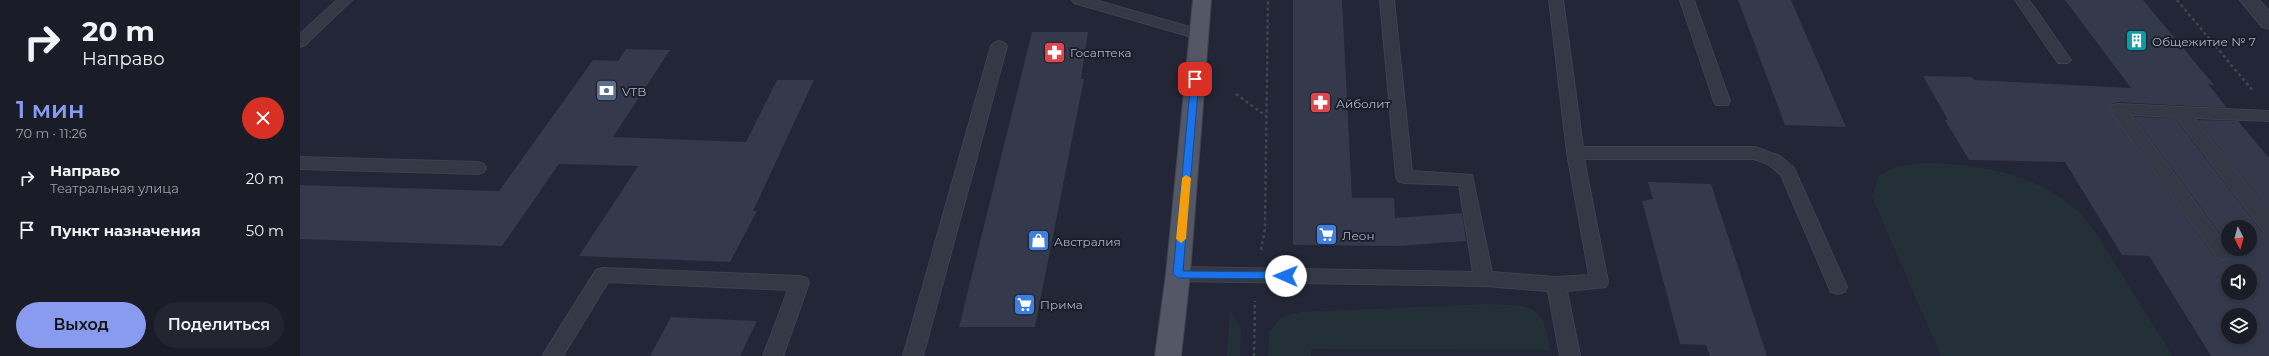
<!DOCTYPE html>
<html lang="ru">
<meta charset="utf-8">
<style>
:root{--surface:#1a1c28;--page:#232530;--text:#f1f3f6;--muted:#9fa1a8;--line:#383a45;--accent:#889bef}
body{margin:0;font-family:Montserrat,sans-serif;background:var(--page);color:var(--text);height:100vh;display:flex;flex-direction:column;font-size:15px;white-space:nowrap}
*{box-sizing:border-box;margin:0}
p{font-size:13px;color:var(--muted)}
.icon{flex:none;width:22px;height:22px;fill:none;stroke:currentColor;stroke-width:2;stroke-linecap:round;stroke-linejoin:round}
.map{position:relative;flex:1;overflow:hidden}
.side{display:flex;flex-direction:column;background:var(--surface);width:300px}
.side>*{flex:none}
.hud{background:#1a1c28;color:var(--text);overflow:hidden}
.needle{width:26px;rotate:174deg}
.controls{position:absolute;left:1921px;top:220px;display:grid;gap:8px}
.controls a{display:grid;place-items:center;width:36px;height:36px;border-radius:50%;background:var(--surface);box-shadow:0 2px 6px #0003,0 0 0 1px var(--line);font-size:20px}
.pin{position:absolute;display:grid;place-items:center;width:34px;height:34px;color:#fff;margin:-17px;border-radius:8px;box-shadow:0 2px 6px #0006}
.me{position:absolute;width:44px;margin:-22px;rotate:271deg;stroke-linejoin:round;filter:drop-shadow(0 0 3px #0008)}
.turn{display:flex;align-items:center;gap:14px;height:84px;padding:0 16px;font-size:18px}
.turn .icon{width:52px;height:52px;stroke-width:2.5}
.turn b{display:block;font-size:28px;line-height:34px}
.round{display:grid;place-items:center;flex:none;width:42px;height:42px;border-radius:21px;background:var(--page)}
.headline{display:flex;align-items:center;justify-content:space-between;height:68px;padding:0 16px}
h1{font-size:24px;font-weight:600;line-height:30px;color:var(--accent)}
.cta{display:flex;gap:8px;margin-top:auto;padding:8px 16px}
.cta a{flex:1;height:46px;border-radius:24px;background:var(--accent);color:#111;font-size:16px;font-weight:600;line-height:46px;text-align:center}
.cta a+a{background:var(--page);color:var(--text)}
ul{padding:0;list-style:none}
li{display:flex;align-items:center;gap:12px;height:52px;padding:0 16px}
li div{flex:1}
li b{display:block;font-size:15px}
li em{font-style:normal}
main{display:flex;flex:1;min-height:0}
.map>svg:first-child{display:block}
</style>
<main>
<section class="side">
<div class="hud">
<div class="turn"><svg class="icon" aria-label="right" viewBox="0 0 24 24"><path d="M7 20v-9h11M14 6l5 5-5 5"/></svg><div><b>20 m</b>Направо</div></div>
</div>
<div class="headline"><div><h1>1 мин</h1><p>70 m · 11:26</p></div><a class="round" style="background:#d93025;color:#fff"><svg class="icon" aria-label="close" viewBox="0 0 24 24"><path d="M6 6l12 12M18 6L6 18"/></svg></a></div>
<ul>
<li><svg class="icon" aria-label="right" viewBox="0 0 24 24"><path d="M7 20v-9h11M14 6l5 5-5 5"/></svg><div><b>Направо</b><p>Театральная улица</p></div><em>20 m</em></li>
<li><svg class="icon" aria-label="arrive" viewBox="0 0 24 24"><path d="M6 21V4h12l-3 4 3 4H6"/></svg><div><b>Пункт назначения</b></div><em>50 m</em></li>
</ul>
<div class="cta"><a>Выход</a><a>Поделиться</a></div>
</section>
<div class="map">
<svg width="1969" height="356" viewBox="0 0 1969 356">
<rect width="100%" height="100%" fill="#222636"/>
<path fill="#243037" d="M1627,163C1678,164 1732,173 1773,207C1792,222 1803,245 1816,265C1835,296 1854,326 1873,356H1641L1572,197L1579,176L1597,166Z
M1188,304C1231,306 1243,302 1250,350L1011,349V356H968L969,332L981,317L1000,312Z
M930,311L941,328L940,356H927Z"/>
<path fill="#34394c" fill-rule="evenodd" d="M993,0H1042L1052,198H1094L1095,218L1162,213L1166,241L1098,246L993,245Z
M1438,0H1491L1546,127L1485,125Z
M1765,0H1843L1914,85L1908,84L1927,108L1818,102L1811,104L1809,110L1916,259L1923,261L1929,259L1933,254L1931,249H1950V227H1928V245L1834,117L1875,118L1962,232L1969,234V356H1911L1849,256L1822,255L1765,162L1669,160L1645,120H1648L1623,76L1672,77L1674,80L1831,88ZM1928,271H1950V293H1928ZM1928,315H1950V337H1928Z
M732,32H788L781,79H784L735,327H659Z
M326,49L370,50L313,137L446,142L477,80H514L453,211H457L430,262L279,256L338,166L259,164L202,246L0,239V185L199,191L293,60L318,61Z
M1897,120L1938,121L1969,158V211Z
M1348,182L1411,184L1467,356H1410L1406,345L1380,344L1342,201L1353,199Z
M371,317L457,321L440,356H350Z"/>
<g fill="none" stroke-linecap="round" stroke-linejoin="round">
<defs>
<path id="service" d="M37,0H52L5,45L0,47V34Z
M772,0H795L904,31L906,34L904,37L899,39L774,3Z
M1080,0H1094L1112,171L1172,175L1192,272L1256,277L1289,275L1267,153L1249,0H1263L1283,147H1455L1480,156L1494,168L1547,287L1545,292L1538,294L1531,292L1481,175L1468,164L1454,159H1284L1308,282L1306,287L1267,291L1280,356H1260L1248,291L1184,286L878,281L871,279L869,274L871,269L878,267L1173,272L1159,185L1104,183L1098,181L1096,177Z
M1380,0H1394L1430,101L1428,105H1416L1414,101Z
M1715,0H1729L1771,60L1768,63H1758Z
M699,41L704,43L707,46L623,356H603L691,46L694,43Z
M1818,104L1969,111V121L1894,118L1969,213V233L1963,231L1876,117L1831,115L1932,253L1929,258L1923,260L1917,258L1812,113L1810,109L1812,105Z
M0,157L178,162L184,164L186,168L184,172L178,174L0,169Z
M303,268L500,276L507,278L509,283L483,356H463L488,290L308,282L263,356H242L296,270Z"/>
<path id="tertiary" d="M1940,0H1959L1969,11V29L1962,27Z"/>
<path id="primary" d="M893,0H911L890,274L881,356H855L866,274Z"/>
</defs>
<use href="#service" stroke="#3e4250" stroke-width="2"/>
<use href="#tertiary" stroke="#3e4250" stroke-width="2"/>
<use href="#primary" stroke="#3e4250" stroke-width="2"/>
<path stroke="#3c4a4f" stroke-width="2.5" stroke-dasharray="3 3" stroke-linecap="butt" d="M1877,0L1953,91
M936,94L966,116
M961,250L965,229L968,0
M954,356L955,301"/>
<use href="#service" fill="#353946" fill-rule="evenodd"/>
<use href="#tertiary" fill="#353946" fill-rule="evenodd"/>
<use href="#primary" fill="#535766" fill-rule="evenodd"/>
</g>
<path fill="#1a73e8" stroke="#114b97" d="M895,76L899,79L883,271L986,272L991,276L990,279L878,278L873,274L891,79Z"/>
<path fill="#f59e0b" d="M886,175L891,178L886,239L881,243L876,239L882,178Z"/>
<defs>
<symbol id="building-square" viewBox="-11 -11 22 22"><rect x="-9" y="-9" width="18" height="18" rx="4" fill="#0f9aa8" stroke="#1a1e2b"/><path d="M-4-6H4V6H1V3H-1V6H-4ZM-2.5-4.3h1.7v1.8h-1.7ZM.8-4.3h1.7v1.8H.8ZM-2.5-1h1.7V.8h-1.7ZM.8-1h1.7V.8H.8Z" fill="#fff"/></symbol>
<symbol id="pharmacy-square" viewBox="-11 -11 22 22"><rect x="-9" y="-9" width="18" height="18" rx="4" fill="#e0444e" stroke="#1a1e2b"/><path d="M-2-6h4v4h4v4h-4v4h-4v-4h-4v-4h4Z" fill="#fff"/></symbol>
<symbol id="bank-square" viewBox="-11 -11 22 22"><rect x="-9" y="-9" width="18" height="18" rx="4" fill="#5c6f8a" stroke="#1a1e2b"/><path d="M-6-4H6V4H-6ZM0-2.3a2.3 2.3 0 1 0 0 4.6a2.3 2.3 0 1 0 0-4.6Z" fill="#fff"/></symbol>
<symbol id="supermarket-square" viewBox="-11 -11 22 22"><rect x="-9" y="-9" width="18" height="18" rx="4" fill="#3f7fe0" stroke="#1a1e2b"/><path d="M-6-5.5h2.5l.6 2H6L4.5 2H-2.5L-4.4-4H-6ZM-1.5 3.2a1.3 1.3 0 1 0 .1 0ZM3 3.2a1.3 1.3 0 1 0 .1 0Z" fill="#fff"/></symbol>
<symbol id="shop-square" viewBox="-11 -11 22 22"><rect x="-9" y="-9" width="18" height="18" rx="4" fill="#3f7fe0" stroke="#1a1e2b"/><path d="M-5-2.5h2.3a2.7 3.5 0 0 1 5.4 0H5L5.5 6h-11ZM-1.5-2.5h3a1.5 2.3 0 0 0-3 0Z" fill="#fff"/></symbol>
</defs>
<g fill-rule="evenodd">
<use href="#building-square" x="1824" y="28" width="25" height="25"/>
<use href="#pharmacy-square" x="742" y="40" width="25" height="25"/>
<use href="#bank-square" x="294" y="78" width="25" height="25"/>
<use href="#pharmacy-square" x="1008" y="90" width="25" height="25"/>
<use href="#supermarket-square" x="1014" y="222" width="25" height="25"/>
<use href="#shop-square" x="726" y="228" width="25" height="25"/>
<use href="#supermarket-square" x="712" y="292" width="25" height="25"/>
</g>
<g text-anchor="middle" dominant-baseline="central" stroke-width="4" stroke-linejoin="round" paint-order="stroke">
<g font-size="12" fill="#afb3c3" stroke="#1a1e2b" text-anchor="start">
<text x="1852" y="41">Общежитие № 7</text>
<text x="770" y="52">Госаптека</text>
<text x="322" y="91">VTB</text>
<text x="1036" y="103">Айболит</text>
<text x="1042" y="235">Леон</text>
<text x="754" y="241">Австралия</text>
<text x="740" y="304">Прима</text>
</g>
</g>
</svg>
<div class="controls">
<a><svg class="needle" viewBox="-14 -14 28 28"><path d="M0-13l5 13h-10z" fill="#e53935"/><path d="M0 13l5-13h-10z" fill="#9fa1a8"/></svg></a>
<a><svg class="icon" aria-label="sound" viewBox="0 0 24 24"><path d="M4 9h4l5-4v14l-5-4H4zM17 9q2 3 0 6"/></svg></a>
<a><svg class="icon" aria-label="layers" viewBox="0 0 24 24"><path d="M12 4l9 5-9 5-9-5zM3 14l9 5 9-5"/></svg></a>
</div>
<div class="pin" style="left:895px;top:79px;background:#d93025"><svg class="icon" aria-label="arrive" viewBox="0 0 24 24"><path d="M6 21V4h12l-3 4 3 4H6"/></svg></div>
<svg class="me" style="left:986px;top:276px" viewBox="-20 -20 40 40"><circle r="19" fill="#fff"/><path d="M0-13L10 11 0 6-10 11z" fill="#1a73e8"/></svg>
</div>
</main>
